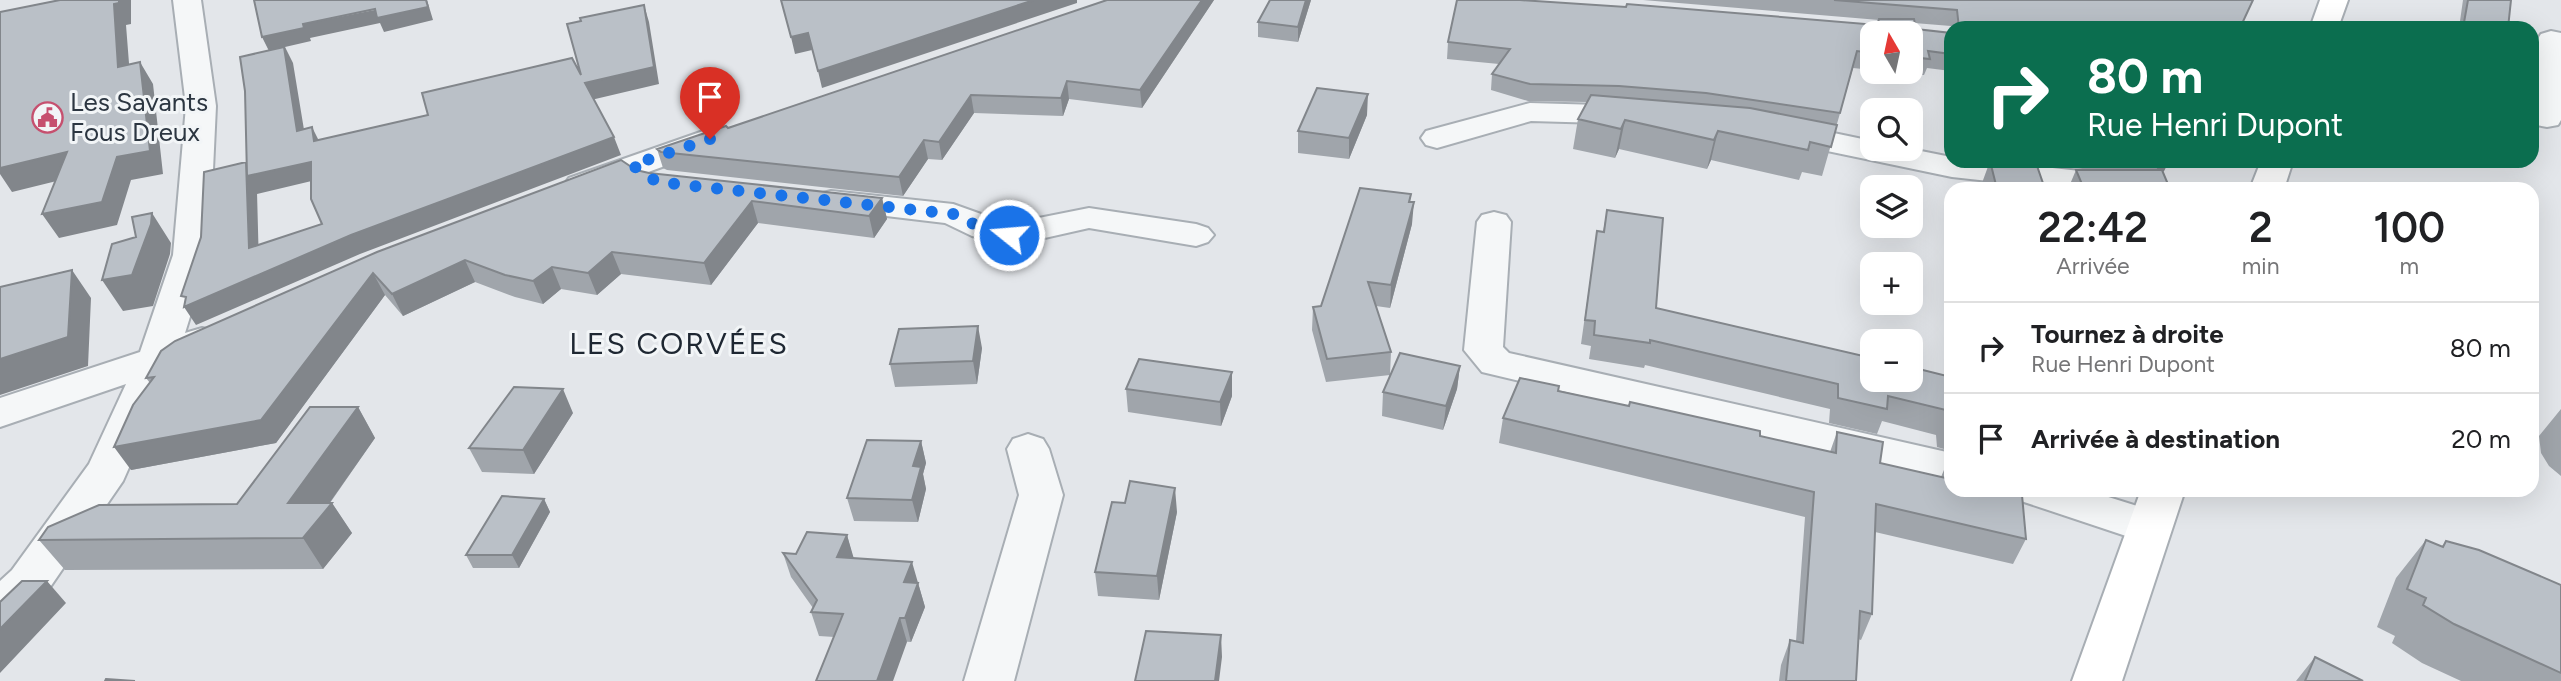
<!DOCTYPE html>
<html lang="fr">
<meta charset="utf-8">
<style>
:root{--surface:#fff;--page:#f6f6f6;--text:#202124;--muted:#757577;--line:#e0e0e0}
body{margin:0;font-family:Figtree,sans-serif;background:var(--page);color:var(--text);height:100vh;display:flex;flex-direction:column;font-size:26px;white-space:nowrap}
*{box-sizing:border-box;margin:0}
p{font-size:23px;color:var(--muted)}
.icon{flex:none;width:38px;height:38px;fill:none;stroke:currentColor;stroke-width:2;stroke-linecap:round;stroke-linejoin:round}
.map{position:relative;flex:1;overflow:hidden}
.side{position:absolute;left:1944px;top:182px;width:595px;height:315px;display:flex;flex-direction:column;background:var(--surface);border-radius:21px;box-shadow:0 7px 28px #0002}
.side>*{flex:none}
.guide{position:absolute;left:1944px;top:21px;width:595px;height:147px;border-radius:21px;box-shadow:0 7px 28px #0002;background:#0b6e4f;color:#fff;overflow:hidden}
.needle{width:46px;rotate:351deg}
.buttons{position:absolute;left:1860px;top:21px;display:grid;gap:14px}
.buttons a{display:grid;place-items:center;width:63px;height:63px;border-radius:14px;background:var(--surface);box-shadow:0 7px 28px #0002;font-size:35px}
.pin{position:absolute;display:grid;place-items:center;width:60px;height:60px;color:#fff;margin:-72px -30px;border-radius:50% 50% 50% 0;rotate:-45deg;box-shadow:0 0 7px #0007}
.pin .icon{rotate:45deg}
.me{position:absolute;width:77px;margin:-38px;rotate:287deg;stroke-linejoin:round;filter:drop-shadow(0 0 5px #0008)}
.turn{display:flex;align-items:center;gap:24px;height:147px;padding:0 28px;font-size:32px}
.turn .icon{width:91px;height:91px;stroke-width:2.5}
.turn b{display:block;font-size:49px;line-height:60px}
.eta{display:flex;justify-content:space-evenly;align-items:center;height:119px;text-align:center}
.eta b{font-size:42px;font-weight:600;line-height:49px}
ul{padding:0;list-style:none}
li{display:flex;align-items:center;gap:21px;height:91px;padding:0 28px;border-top:2px solid var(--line)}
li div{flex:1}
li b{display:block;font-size:26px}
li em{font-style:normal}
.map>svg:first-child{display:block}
</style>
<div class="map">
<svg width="2561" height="681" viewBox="0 0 2561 681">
<rect width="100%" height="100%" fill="#e3e6ea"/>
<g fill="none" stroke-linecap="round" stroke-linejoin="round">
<defs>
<path id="minor" d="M173,0H201L216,106L209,255L185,333L202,328L216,331L221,340L216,349L173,368L123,481L44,596L17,623L0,629V581L12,570L89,464L126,384L0,427V398L140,352L173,255L186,106Z
M2551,31L2561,33V120L2558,125L2547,127L2536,125C2526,111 2535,59 2537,40L2541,34Z
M1530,103L1635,106L1646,108L1651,115L1646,122L1635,124L1531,121L1437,148L1426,145L1421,138L1426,131Z
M1781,122L1872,141V149H1911L1951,157V161H1988L2153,179L2165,182L2170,189H2062L1952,177L1770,139L1765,132L1770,125Z
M709,129L720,132L725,139L720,146L593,192L581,195L569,192L564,185L569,178Z
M831,191L953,204L1009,224L1089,208L1196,224L1208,228L1214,235L1208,242L1196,246L1089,228L1009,246L972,236L945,223L819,208L814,201L819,194Z
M1494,212L1506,215L1511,222L1503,347L1509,353L1951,453V483L1482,372L1464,350L1477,222L1482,215Z
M1028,434L1043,439L1049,449L1063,495L1014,681H964L1019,495L1007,449L1013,439Z
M2014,490H2086L2166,515L2172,527L2166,539L2150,544L2021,501Z"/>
<path id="secondary" d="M2320,0H2348L2338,28H2310Z
M2261,161H2293L2284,189H2250Z
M2141,490H2185L2122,681H2072Z"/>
</defs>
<use href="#minor" stroke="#a8aeb4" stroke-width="4"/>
<use href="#secondary" stroke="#a8aeb4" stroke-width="4"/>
<use href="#minor" fill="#f5f7f8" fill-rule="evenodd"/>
<use href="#secondary" fill="#fff" fill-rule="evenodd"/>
</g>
<path fill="#a0a5ab" d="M1107,0H1214L1142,108L1069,99L1063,116L974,113L942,160L928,159L903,196L667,170L663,168L657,149L728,128Z
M1311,0L1298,42L1258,37V22Z
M1643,0H2253L2240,28H1951V26L1914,23L1916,29L1951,33V71L1927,68L1924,75L1889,72H1911V33H1872V70L1853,68L1822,176L1802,172L1799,180L1711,160L1707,169L1619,149L1615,158L1573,149L1578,119L1587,102L1528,101L1491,90L1492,74L1499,64L1447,59L1448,42L1877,25L1879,20Z
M2463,0H2511L2508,28H2459Z
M1367,115L1349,159L1298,153V131Z
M1990,161L2045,189H1983L1982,183Z
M2055,161H2169L2164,171L2163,172L2170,189H2068L2076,170H2091L2057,166Z
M636,170L649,173L882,198L887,219L874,238L758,223L711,285L621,274L597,295L561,289L543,304L515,297L475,282L403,316L385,295L276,443L131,470L150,383L146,378L161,351Z
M1411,194L1410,202L1412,224L1390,308L1376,306L1391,352L1390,375L1326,382L1312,330L1313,307L1321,306Z
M1607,210L1656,308L1951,377V451L1937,447L1936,435L1882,421L1877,434L1829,423L1830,409L1645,365L1644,368L1589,359L1591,346L1581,344L1597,231L1603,232Z
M1951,244V266L1948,251Z
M982,348L977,384L895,387L890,364Z
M1460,366L1457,389L1443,430L1382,416L1383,392Z
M1126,389L1232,396L1221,426L1128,412Z
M1559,391L1830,452L1837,432L1880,463L1941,477L1949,458L2026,539L2013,564L1875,532L1872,614L1861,640L1858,639L1856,681H1779L1781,665L1790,640L1796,641L1805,517L1499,443L1503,418Z
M358,407L375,438L330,503H332L352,533L323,569L65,570L39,540L237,504Z
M2561,409V476L2549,466L2541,453L2539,436Z
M573,413L534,474L482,472L469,448Z
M921,441L926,463L923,474L926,489L918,522L854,521L847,498Z
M544,499L550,512L519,568H473L466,555Z
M1177,512L1159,600L1098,596L1095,572Z
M847,535L853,558L918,583L925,607L911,642L819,636L811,612L813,608L791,577L783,553L796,554Z
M2426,540L2442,547L2446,541L2561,585V681H2461L2422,663L2392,643L2395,636L2377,627L2396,578Z
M2315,657L2363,681H2296Z"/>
<path fill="#82868b" d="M119,0H131V24L126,25L131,89L118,67L114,4Z
M426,0H427L433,20L384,32L380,23L310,38L311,41L285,47L293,63L307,148L297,131L269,51L262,37L303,24Z
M1034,0H1077V3L822,88L818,71Z
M1202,0H1214L1142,108L1140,90Z
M1306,0H1311L1298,42V27Z
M644,5L649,22L659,84L591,100L585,83Z
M808,33L812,50L795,54L791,37Z
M140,62L153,84L163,174L131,180L117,225L59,238L42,214Z
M1067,81L1069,99L1063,116L1061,98Z
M1368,94L1367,115L1349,159V138Z
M971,95L974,113L942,160L939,142Z
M1625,120L1619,149L1615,158L1621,129Z
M312,127L321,145L314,141Z
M1718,131L1711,160L1707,169L1714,140Z
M614,137L621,155L360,254L196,325L184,307L351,235Z
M924,140L928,159L903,196L899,177Z
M67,152L81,175L12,192L0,174V168Z
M2161,161H2169L2164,171L2153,176Z
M246,162H311L320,179L257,194V192L259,267L249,248Z
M882,198L887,219L874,238L869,216Z
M752,201L758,223L711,285L704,263Z
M1414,202L1412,224L1390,308L1391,285Z
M152,213L171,243L170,254L153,306L123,311L102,280L151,224Z
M612,252L621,274L597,295L588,273Z
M465,260L475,282L403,316L392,294Z
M552,267L561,289L543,304L533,281Z
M72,270L91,298L88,366L0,395V359Z
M373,273L385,295L276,443L131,470L114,447Z
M978,326L982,348L977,384L973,361Z
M1460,366L1457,389L1443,430L1446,406Z
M1232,372V396L1221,426L1220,402Z
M563,389L573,413L534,474L523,450Z
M358,407L375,438L316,522L332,503L352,533L323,569L303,538L288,503Z
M921,441L926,463L923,474L926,489L918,522L912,500L913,466Z
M1175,488L1177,512L1159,600L1157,576Z
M544,499L550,512L519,568L512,555Z
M847,535L854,559L837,557Z
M912,562L925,607L911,642L905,618L904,582Z
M47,581L66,603L0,673V629Z
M900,618L907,642L893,681H877Z
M1221,635L1222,657L1219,681H1215Z"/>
<path fill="#bac0c7" stroke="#82868b" stroke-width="2" d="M60,0H119V3L114,4L118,67L140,62L150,151L117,157L102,202L42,214L67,152L0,168V12Z
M254,0H426L428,7L377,18L375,9L303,24L304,28L262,37Z
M781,0H1034L818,71L808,33L791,37Z
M1107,0H1202L1140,90L1067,81L1061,98L971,95L939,142L924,140L899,177L661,152L657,149L726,126L728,128Z
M1270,0H1306L1298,27L1258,22Z
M1457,0H1520L1626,7L1627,4L1877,25L1879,19H1914L1916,29L1951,33V54L1928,51L1930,59L1911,57V33H1872V53L1857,51L1840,113L1706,93L1619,86L1530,84L1492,74L1510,49L1448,42Z
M1834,0H2253L2240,28H1959L1957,10Z
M2468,0H2511L2508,28H2463Z
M644,5L654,67L585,83L614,137L351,235L184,307L186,297L181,296L201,237L204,172L246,162L249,248L322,224L311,199V162L247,176L245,91L240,57L284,47L297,131L312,127L314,141L428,115L422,93L572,58L581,75L567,24L581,21L580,18Z
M1317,88L1368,94L1349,138L1298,131Z
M1591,95L1750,108L1837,125L1831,147L1810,142L1808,150L1718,131L1714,140L1625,120L1621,129L1578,119Z
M621,160L636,170L649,173L882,198L869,216L752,201L704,263L612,252L588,273L552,267L533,281L505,275L465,260L392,294L373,273L261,420L114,447L133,405L154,377L146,378L161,351L175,341L377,252Z
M1990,161L2037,166L2045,189H1997Z
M2076,170H2162L2170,189H2084Z
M1360,188L1411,194L1409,202H1414L1391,285L1368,282L1391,352L1327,359L1313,307L1321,306Z
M1607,210L1663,218L1656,308L1872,358V380H1911V367L1951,377V423L1947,422L1946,410L1888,396L1887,409L1838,398V384L1650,340V343L1594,335L1595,321L1585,320L1597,231L1604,232Z
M152,213L151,224L132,275L102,280L112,244L136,237L132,217Z
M72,270L68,337L0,359V287Z
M978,326L973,361L890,364L899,329Z
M1400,353L1460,366L1446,406L1383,392Z
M1139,359L1232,372L1220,402L1126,389Z
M1520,378L1559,386L1558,391L1629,406L1630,402L1760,431V436L1836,453L1837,432L1883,442L1880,463L1950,479L1949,458H1951V490H2000L2022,495L2026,539L1876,504L1872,614L1860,611L1856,681H1786L1790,640L1803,643L1814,492L1503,418Z
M514,387L563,389L523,450L469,448Z
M310,407H358L288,503H332L303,538L39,540L48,527L99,505L237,504Z
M867,440L921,441L913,466L921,467L912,500L847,498Z
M1130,481L1175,488L1157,576L1095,572L1112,502L1125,503Z
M502,496L544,499L512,555H466Z
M807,532L847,535L837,557L912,562L904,582L918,583L905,618H900L877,681H816L843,614L811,612L817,600L783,553L796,554Z
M2426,540L2443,547L2446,541L2479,550L2561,585V673L2454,624L2423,605L2426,598L2407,589Z
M22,581H47L0,629V602Z
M1146,631L1221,635L1215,681H1135Z
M2315,657L2363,681H2305Z
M106,679L135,681H105Z"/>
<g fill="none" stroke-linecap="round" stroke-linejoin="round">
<path stroke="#1a73e8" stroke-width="12" stroke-dasharray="0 21.6" d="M710,139L632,165L657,182L953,214L984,229L1009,235"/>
</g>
<defs>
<symbol id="civic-ring" viewBox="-11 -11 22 22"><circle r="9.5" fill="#f2f5f7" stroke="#c6506f" stroke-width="1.5"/><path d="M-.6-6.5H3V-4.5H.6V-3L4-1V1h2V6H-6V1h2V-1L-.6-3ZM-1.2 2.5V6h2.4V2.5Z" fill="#c6506f"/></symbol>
</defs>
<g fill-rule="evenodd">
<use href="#civic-ring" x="30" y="100" width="35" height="35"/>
</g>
<g text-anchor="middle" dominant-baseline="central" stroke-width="6" stroke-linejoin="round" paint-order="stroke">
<g font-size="26" fill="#2c3641" stroke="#f2f5f7" text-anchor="start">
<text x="70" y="102">Les Savants<tspan x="70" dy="30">Fous Dreux</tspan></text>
</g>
<g font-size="30" letter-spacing="2" fill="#1e2732" stroke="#f2f5f7">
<text x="679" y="343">LES CORVÉES</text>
</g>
</g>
</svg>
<div class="buttons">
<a><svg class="needle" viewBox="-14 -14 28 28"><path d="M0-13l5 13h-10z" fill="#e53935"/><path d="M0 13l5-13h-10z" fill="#757577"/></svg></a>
<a><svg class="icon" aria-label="search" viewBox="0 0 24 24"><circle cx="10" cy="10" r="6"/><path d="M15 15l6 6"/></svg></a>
<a><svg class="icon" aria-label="layers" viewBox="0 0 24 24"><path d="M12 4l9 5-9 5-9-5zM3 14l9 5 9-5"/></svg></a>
<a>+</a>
<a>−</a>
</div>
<div class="pin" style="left:710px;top:139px;background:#d93025"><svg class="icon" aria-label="arrive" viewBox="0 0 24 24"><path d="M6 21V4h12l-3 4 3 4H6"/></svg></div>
<svg class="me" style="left:1009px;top:235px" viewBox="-20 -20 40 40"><circle r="17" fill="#1a73e8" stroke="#fff" stroke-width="3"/><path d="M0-11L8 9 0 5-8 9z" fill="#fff"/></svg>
<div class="guide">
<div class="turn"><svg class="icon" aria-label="right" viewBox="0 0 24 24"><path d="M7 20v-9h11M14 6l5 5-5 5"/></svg><div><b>80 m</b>Rue Henri Dupont</div></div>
</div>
<section class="side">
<div class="eta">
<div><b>22:42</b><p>Arrivée</p></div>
<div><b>2</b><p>min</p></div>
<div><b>100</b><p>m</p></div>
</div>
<ul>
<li><svg class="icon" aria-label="right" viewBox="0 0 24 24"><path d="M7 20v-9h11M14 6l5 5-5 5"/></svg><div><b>Tournez à droite</b><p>Rue Henri Dupont</p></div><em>80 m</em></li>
<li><svg class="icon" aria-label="arrive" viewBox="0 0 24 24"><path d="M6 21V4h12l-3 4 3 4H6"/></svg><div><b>Arrivée à destination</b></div><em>20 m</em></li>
</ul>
</section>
</div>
